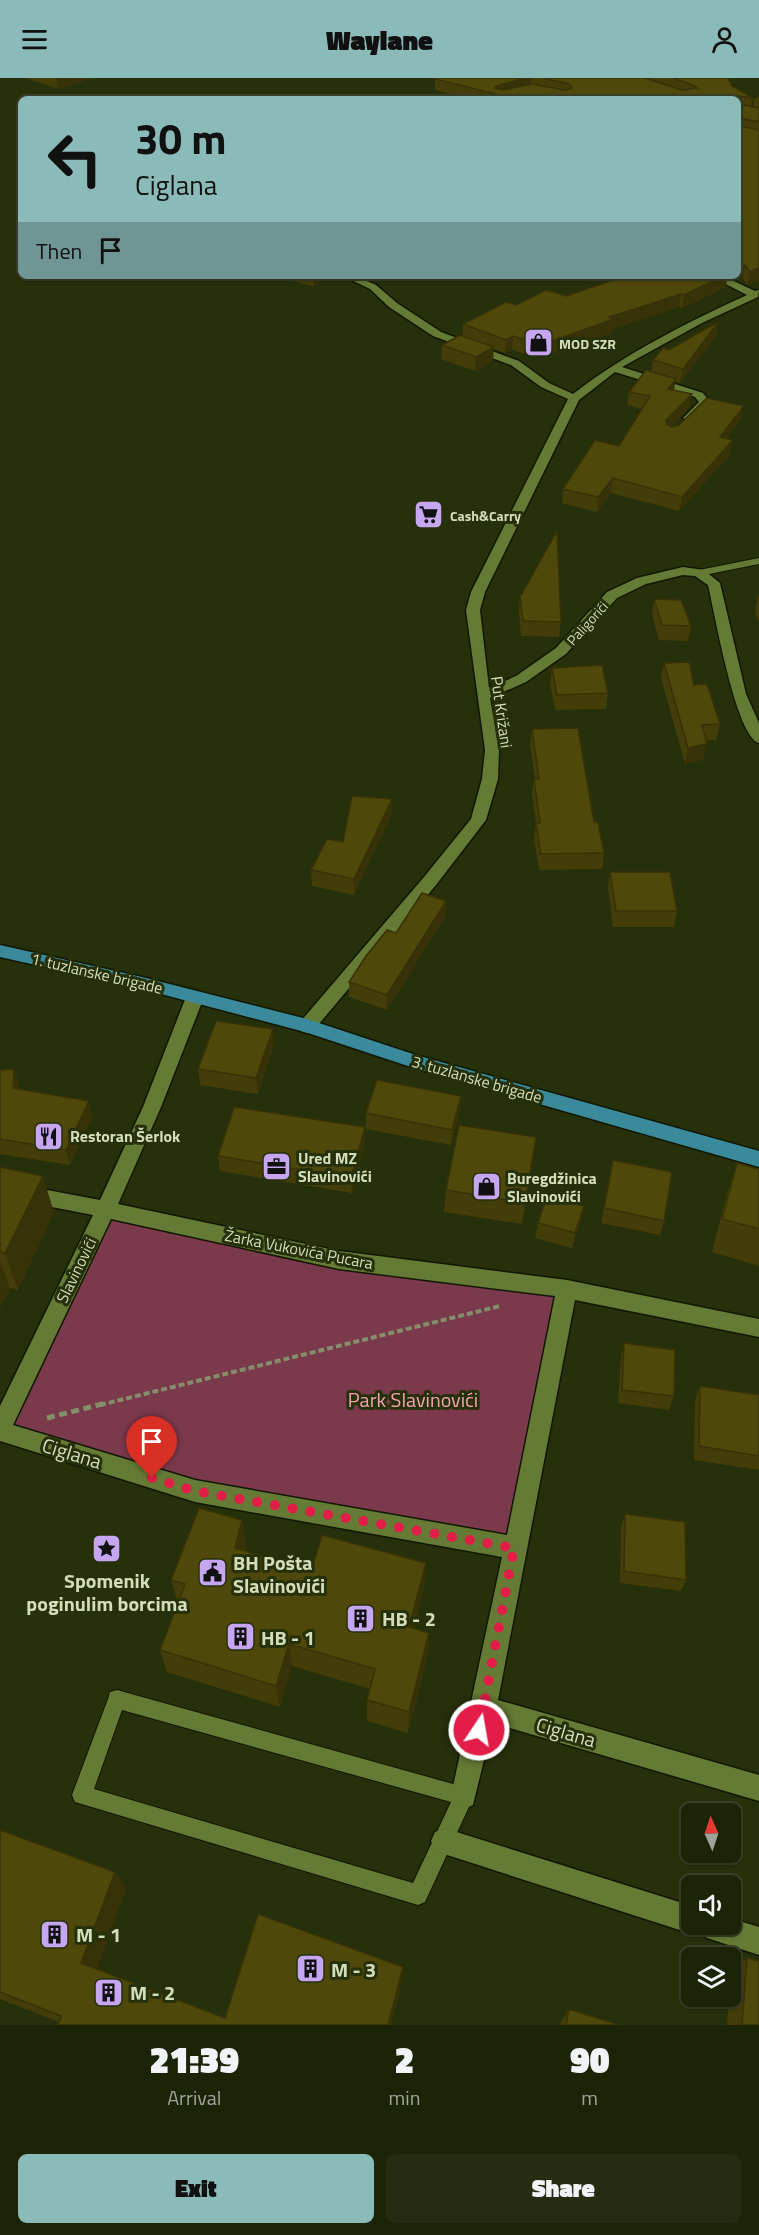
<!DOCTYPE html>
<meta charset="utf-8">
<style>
:root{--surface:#1c2408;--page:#252c12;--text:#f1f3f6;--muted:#a0a49c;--line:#3a4129;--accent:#8bbbb9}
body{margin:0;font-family:"Titillium Web",sans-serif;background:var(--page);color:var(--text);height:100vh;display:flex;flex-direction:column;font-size:22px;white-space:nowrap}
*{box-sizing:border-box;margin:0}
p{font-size:20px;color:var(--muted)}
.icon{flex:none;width:33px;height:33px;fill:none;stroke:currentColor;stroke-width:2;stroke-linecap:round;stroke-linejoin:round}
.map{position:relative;height:1947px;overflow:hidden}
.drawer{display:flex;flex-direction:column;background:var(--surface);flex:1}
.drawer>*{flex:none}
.top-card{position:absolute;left:18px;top:18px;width:723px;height:183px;border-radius:9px;box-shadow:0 2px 4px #0004,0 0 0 2px var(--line);background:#8bbbb9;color:#111;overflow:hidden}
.needle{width:39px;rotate:357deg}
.buttons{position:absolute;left:681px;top:1725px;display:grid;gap:12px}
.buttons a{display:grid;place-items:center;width:60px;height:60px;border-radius:9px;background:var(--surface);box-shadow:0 2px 4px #0004,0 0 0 2px var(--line);font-size:30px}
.pin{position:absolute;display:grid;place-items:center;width:51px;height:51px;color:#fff;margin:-62px -26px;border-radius:50% 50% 50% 0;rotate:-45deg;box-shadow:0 0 6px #0007}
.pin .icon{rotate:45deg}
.me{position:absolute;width:66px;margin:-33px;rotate:12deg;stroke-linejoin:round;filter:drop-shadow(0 0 4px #0008)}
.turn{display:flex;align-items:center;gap:21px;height:126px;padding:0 18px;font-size:27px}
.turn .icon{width:78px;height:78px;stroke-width:2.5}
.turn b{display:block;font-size:42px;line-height:51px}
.then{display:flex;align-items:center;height:57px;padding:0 18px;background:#0003;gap:12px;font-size:22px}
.eta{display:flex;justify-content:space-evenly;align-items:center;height:102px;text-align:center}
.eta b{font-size:36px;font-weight:800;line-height:42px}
.primary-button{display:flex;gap:12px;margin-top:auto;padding:12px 18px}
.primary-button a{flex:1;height:69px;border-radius:9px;background:var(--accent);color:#111;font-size:24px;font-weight:800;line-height:69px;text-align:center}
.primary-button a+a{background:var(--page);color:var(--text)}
header{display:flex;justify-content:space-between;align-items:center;height:78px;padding:0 18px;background:var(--accent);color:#111;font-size:27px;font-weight:800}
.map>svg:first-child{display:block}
</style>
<header><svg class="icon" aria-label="menu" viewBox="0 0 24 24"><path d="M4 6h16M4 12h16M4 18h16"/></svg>Waylane<svg class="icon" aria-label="person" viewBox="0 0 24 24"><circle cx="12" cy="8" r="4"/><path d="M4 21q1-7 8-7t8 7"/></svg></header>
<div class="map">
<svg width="759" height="1947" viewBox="0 0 759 1947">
<rect width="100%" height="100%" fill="#26300b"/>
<path fill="#7b394c" d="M105,1131L339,1182L567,1211L514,1470L195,1413L0,1351Z"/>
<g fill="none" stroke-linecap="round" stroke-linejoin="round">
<defs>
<path id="service" d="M759,480V486L699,498L694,495L699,492Z
M117,1612L471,1711L474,1718L425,1824L418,1827L75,1724L72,1717L108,1621L110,1614ZM122,1632L451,1724L413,1805L94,1711Z"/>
<path id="minor" d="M343,198H356L376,207L397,225L441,254L519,283L549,305L573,316C626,275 686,245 747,217L710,198H723L755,213L759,212L758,219L702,245L622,289L703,315L710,324L693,342L689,343L683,340L699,324L695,319L615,294L579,322L485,514L480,532L489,610L516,598L556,570L607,514L637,500L683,489L704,492L720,505L746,616L759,645V665C736,660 714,532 708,507L695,498L683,497L646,506L617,520L566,576L526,604L490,620L499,672L498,701L486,742L436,807L313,953L307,955L301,953L298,948L301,943L424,799L471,741L482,701L485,672L466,532L471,514L568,321L541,309L511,287L433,258L389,229L370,211Z
M195,913L201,915L204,919L161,1029L118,1126L339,1173L567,1202L759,1241V1259L575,1222L498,1622L759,1697V1723L493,1645L473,1727L464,1731L455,1727L451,1718L502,1479L195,1424L0,1363V1328L93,1137L0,1119V1103L100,1122L143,1029L186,919L189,915ZM111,1141L339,1191L555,1218L507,1457L195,1402L13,1347Z
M444,1750L692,1828V1846H730V1840L759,1849V1877L707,1860L697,1854L692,1856L444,1776L435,1772L431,1763L435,1754Z"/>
<path id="primary" d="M0,867L142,899L307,941L416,977L759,1073V1089L414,990L305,954L142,911L0,879Z"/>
</defs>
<use href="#service" stroke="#111703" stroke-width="2"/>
<use href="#minor" stroke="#111703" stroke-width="3"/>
<use href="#primary" stroke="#111703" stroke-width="3"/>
<path stroke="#838e6a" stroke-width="4" stroke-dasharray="6 3" stroke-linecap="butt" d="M100,1327L500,1228"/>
<path stroke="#838e6a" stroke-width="5" stroke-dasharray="8 4.5" stroke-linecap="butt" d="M47,1340L106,1325"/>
<use href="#service" fill="#657a34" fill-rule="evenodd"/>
<use href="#minor" fill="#657a34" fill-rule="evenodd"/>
<use href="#primary" fill="#3a8a9b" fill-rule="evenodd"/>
</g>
<path fill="#433e09" d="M26,0H93L57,11Z
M438,0H728L732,8L753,20L751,28L753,29L754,21L759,19V203L747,207L743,200L738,202L728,198H738V21H469L435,12V1Z
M273,198H329L313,208Z
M621,198H727L726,209L682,230L679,229L612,251V255L546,278L530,273L524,276L512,271L505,275L493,271V283L475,293L441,281L442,267L463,257V246L516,227L566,218L623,199Z
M718,244L716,258L680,305L675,304L674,313L689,330L671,348L741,341L727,361L730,377L679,433L611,415L597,434L562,425L563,411L619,368L642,331L627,327L629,314L652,293L653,282L669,272Z
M758,518H759V544L755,534Z
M520,519L561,544L559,559L521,558L519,534Z
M654,521L691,548L688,563L659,562L652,537Z
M664,585L694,607L720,646L716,662H706L703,682L685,686L661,600Z
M552,590L608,615L606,631L555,632L550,605Z
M532,651L594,744L604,775L602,791L539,792L534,761L536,745L532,717L534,701H535L530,667Z
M392,721V736L354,817L312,808L311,792Z
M610,794L677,833L674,849H613L608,810Z
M446,823L445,839L387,932L349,919V904L396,855Z
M274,967L258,1016L200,1007L198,991Z
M14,991L19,1006L18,1011L93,1038L70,1087L0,1076V992Z
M461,1018L460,1033L451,1067L366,1051V1035Z
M365,1049V1065L352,1115L220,1093L218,1078Z
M533,1081L522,1146L444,1134L446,1112Z
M613,1082L664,1143L660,1157L601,1145Z
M737,1085L759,1091V1188L712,1174L726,1119Z
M0,1089L54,1135L18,1212L10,1210L0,1230Z
M581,1142L572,1170L535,1160L538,1145Z
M624,1265L674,1318L669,1332L618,1325L621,1279Z
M700,1308L759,1317V1392L694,1382L695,1322Z
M625,1436L686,1502L681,1513L620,1505L621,1449Z
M242,1442L246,1467L245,1473L265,1479L314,1484L426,1485L424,1509L414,1550L429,1555L428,1577L408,1655L367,1643V1622L370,1611L292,1588L280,1629L167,1594L160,1572L178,1525L171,1502Z
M0,1752L115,1794L126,1811L97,1891L225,1940L402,1903L391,1947H58L59,1944L0,1921Z
M747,1880L759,1947H727L729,1918H730L731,1895Z
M569,1931L619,1947H560L561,1944Z"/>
<path fill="#373207" d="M56,0H93L57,11Z
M524,0H532L531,9L500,18L495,10L497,8Z
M745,187L743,200L738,202L740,189Z
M759,190V203L747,207L750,194Z
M313,198H329L313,208Z
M723,198H727L726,209L682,230L684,217Z
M681,216L679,229L612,251V255L546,278L547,265L609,239Z
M718,244L716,258L680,305L683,291Z
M513,258L512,271L505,275L506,262Z
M531,259L530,273L524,276L525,262Z
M494,269L493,283L475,293L476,279Z
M676,301L673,315L668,311Z
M692,316L689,330L663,356L666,342Z
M744,328L741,341L718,373L720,359Z
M733,362L730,377L679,433L682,419Z
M613,400L611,415L597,434L598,419Z
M707,666L703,682L685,686L688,670Z
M392,721V736L354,817V801Z
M446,823L445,839L387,932V917Z
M273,951L274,967L258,1016L256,1000Z
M14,991L19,1006L17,1025L13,1010Z
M461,1018L460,1033L451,1067L452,1052Z
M89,1023L93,1038L70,1087L66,1072Z
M365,1049V1065L352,1115L351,1100Z
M536,1059L533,1081L522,1146L525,1125Z
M43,1098L54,1135L18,1212L5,1175Z
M584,1128L581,1142L572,1170L575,1155Z
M0,1183L10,1210L0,1230Z
M242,1442L246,1467L239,1495L235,1470Z
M426,1485L424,1509L408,1572L409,1549Z
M429,1555L428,1577L408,1655L409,1634Z
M289,1566L292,1588L280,1629L276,1608Z
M115,1794L126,1811L94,1900L81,1885Z
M403,1889L402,1903L391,1947H388Z"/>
<path fill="#4e480a" stroke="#373207" stroke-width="1.5" d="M438,0H524L497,8L495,10L502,12L532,6L565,12L572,10L569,6L543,0H645L682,12L697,10L695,8L672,0H728L732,8L753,20L738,18L739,26L759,30V44L739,40V48L759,52V190L750,194L745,187L740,189L738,188V21H500V17L435,1Z
M625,198H723L684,217L681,216L609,239L614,241L547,265L531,259L525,262L513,258L506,262L463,246L506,224L516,227L546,212L566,218Z
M718,244L683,291L653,282L663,270L669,272Z
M460,257L494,269L476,279L442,267Z
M646,292L676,301L668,311L692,316L666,342V346L672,349L679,347L707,320L744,328L720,359L733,362L682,419L613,400L598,419L563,411L595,362L619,368L650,318L629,314Z
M557,453L561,544L523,543L520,519Z
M654,521L681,522L691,548L662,547Z
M689,584L694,607L707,606L720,646L702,647L707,666L688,670L664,585Z
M602,587L608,615L557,617L552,590Z
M578,650L594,744H598L604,775L541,776L536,745H540L534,701H539L532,651Z
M352,718L392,721L354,801L311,792L327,761L343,764Z
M610,794H670L677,833H616Z
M422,815L446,823L387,917L349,904L366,878L387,852L396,855Z
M216,943L273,951L256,1000L198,991Z
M14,991L13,1010L89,1023L66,1072L0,1061V992Z
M377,1002L461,1018L452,1052L366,1035Z
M234,1029L365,1049L351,1100L218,1078Z
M459,1047L536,1059L525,1125L446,1112Z
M613,1082L672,1094L664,1143L604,1130Z
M737,1085L759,1091V1151L722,1141Z
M0,1089L43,1098L5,1175L0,1174Z
M547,1118L584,1128L575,1155L538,1145Z
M624,1265L675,1272L674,1318L622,1312Z
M700,1308L759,1317V1378L699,1368Z
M199,1430L242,1442L235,1470L265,1479L314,1484L322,1457L426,1485L409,1549L429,1555L409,1634L367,1622L375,1591L289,1566L276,1608L160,1572L185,1506L171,1502Z
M625,1436L685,1444L686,1502L624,1493Z
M0,1752L115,1794L81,1885L225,1940L258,1836L403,1889L388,1947H58L61,1938L0,1914Z
M747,1880L759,1883V1947H742Z
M569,1931L619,1947H566Z"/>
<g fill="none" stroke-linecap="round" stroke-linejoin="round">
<path stroke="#e11d48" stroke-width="10" stroke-dasharray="0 18" d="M152,1400L195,1413L514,1470L479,1652"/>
</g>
<defs>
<symbol id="shop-square" viewBox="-11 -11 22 22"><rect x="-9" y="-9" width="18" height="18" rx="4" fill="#c6a6f0" stroke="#26300b"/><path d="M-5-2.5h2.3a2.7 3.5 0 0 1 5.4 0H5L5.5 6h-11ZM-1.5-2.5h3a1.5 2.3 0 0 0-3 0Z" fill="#111"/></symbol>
<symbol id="supermarket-square" viewBox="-11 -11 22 22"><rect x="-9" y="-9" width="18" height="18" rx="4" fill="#c6a6f0" stroke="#26300b"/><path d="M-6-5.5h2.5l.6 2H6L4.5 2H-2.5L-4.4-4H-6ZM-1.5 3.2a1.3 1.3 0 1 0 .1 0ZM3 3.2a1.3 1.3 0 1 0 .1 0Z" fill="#111"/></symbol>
<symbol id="restaurant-square" viewBox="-11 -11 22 22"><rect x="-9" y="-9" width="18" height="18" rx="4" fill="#c6a6f0" stroke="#26300b"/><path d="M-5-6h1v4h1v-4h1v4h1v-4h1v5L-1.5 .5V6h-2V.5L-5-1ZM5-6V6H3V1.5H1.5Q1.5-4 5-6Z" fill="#111"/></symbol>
<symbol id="office-square" viewBox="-11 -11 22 22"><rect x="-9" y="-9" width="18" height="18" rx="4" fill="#c6a6f0" stroke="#26300b"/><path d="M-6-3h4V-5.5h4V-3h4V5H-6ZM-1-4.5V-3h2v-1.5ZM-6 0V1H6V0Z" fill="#111"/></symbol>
<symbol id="sight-square" viewBox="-11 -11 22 22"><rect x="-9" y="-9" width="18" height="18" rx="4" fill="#c6a6f0" stroke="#26300b"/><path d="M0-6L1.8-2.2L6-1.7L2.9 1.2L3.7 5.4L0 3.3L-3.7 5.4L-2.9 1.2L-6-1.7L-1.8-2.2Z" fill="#111"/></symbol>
<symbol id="civic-square" viewBox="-11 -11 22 22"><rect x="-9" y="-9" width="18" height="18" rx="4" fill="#c6a6f0" stroke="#26300b"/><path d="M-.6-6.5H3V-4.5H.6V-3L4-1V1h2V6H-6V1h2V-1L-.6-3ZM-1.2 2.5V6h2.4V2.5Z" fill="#111"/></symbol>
<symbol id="building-square" viewBox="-11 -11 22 22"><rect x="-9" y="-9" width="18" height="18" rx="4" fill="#c6a6f0" stroke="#26300b"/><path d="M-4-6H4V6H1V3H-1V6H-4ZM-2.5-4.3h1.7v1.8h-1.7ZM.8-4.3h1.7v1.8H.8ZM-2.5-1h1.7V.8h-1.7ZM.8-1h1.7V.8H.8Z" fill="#111"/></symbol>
</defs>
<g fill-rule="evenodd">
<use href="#shop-square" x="522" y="248" width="33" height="33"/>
<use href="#supermarket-square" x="412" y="420" width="33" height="33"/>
<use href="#restaurant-square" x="32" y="1042" width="33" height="33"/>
<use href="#office-square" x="260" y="1072" width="33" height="33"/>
<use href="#shop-square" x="470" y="1092" width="33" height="33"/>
<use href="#sight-square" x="90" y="1454" width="33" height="33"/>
<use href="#civic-square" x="196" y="1478" width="33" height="33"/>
<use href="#building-square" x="344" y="1524" width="33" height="33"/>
<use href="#building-square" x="224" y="1542" width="33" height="33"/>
<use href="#building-square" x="38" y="1840" width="33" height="33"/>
<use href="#building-square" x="294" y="1874" width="33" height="33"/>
<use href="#building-square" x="92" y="1898" width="33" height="33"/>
</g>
<g text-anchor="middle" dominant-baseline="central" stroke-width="6" stroke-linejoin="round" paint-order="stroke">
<g font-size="14" font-weight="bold" fill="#d2debb" stroke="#26300b" text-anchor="start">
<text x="559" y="265">MOD SZR</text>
<text x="450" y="437">Cash&amp;Carry</text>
</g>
<g font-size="14" fill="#d2debb" stroke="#26300b">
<text transform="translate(587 545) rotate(-48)">Paligorići</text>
</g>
<g font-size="16" fill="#d2debb" stroke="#26300b">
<text transform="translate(502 634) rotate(82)">Put Križani</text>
<text transform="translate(97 895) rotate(13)">1. tuzlanske brigade</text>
<text transform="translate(477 1001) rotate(16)">3. tuzlanske brigade</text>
<text transform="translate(299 1171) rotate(11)">Žarka Vukovića Pucara</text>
<text transform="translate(76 1192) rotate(-64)">Slavinovići</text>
</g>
<g font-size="16" font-weight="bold" fill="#d2debb" stroke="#26300b" text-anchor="start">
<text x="70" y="1058">Restoran Šerlok</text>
<text x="298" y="1080">Ured MZ<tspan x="298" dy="18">Slavinovići</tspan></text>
<text x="507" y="1100">Buregdžinica<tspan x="507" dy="18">Slavinovići</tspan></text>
</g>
<g font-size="20" fill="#f6a2b7" stroke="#26300b">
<text x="413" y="1321">Park Slavinovići</text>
</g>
<g font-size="20" fill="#d2debb" stroke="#26300b">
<text transform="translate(72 1375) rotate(17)">Ciglana</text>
<text transform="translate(566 1654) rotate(16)">Ciglana</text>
</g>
<g font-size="20" font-weight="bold" fill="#d2debb" stroke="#26300b" text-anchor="start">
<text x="233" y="1484">BH Pošta<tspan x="233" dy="23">Slavinovići</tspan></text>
<text x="107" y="1502" text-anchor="middle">Spomenik<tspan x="107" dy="23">poginulim borcima</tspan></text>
<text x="382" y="1540">HB - 2</text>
<text x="261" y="1559">HB - 1</text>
<text x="76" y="1856">M - 1</text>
<text x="331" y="1891">M - 3</text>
<text x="130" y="1914">M - 2</text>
</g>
</g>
</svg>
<div class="buttons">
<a><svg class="needle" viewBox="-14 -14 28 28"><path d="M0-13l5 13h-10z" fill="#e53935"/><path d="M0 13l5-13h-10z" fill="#a0a49c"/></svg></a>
<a><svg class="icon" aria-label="sound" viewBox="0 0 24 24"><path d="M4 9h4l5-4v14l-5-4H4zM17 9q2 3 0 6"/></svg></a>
<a><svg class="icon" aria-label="layers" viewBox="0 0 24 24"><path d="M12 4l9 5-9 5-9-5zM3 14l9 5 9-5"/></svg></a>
</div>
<div class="pin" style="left:152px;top:1400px;background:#d93025"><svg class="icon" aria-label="arrive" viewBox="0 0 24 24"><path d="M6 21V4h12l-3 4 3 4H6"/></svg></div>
<svg class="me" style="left:479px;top:1652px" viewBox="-20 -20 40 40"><circle r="17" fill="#e11d48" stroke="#fff" stroke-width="3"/><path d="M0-11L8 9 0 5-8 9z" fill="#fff"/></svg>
<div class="top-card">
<div class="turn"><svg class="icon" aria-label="left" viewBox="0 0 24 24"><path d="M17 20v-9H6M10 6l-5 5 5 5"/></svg><div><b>30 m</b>Ciglana</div></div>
<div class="then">Then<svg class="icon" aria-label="arrive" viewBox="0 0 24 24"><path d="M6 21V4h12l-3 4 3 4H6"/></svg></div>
</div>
</div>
<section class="drawer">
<div class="eta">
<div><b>21:39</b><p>Arrival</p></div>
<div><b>2</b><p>min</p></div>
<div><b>90</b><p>m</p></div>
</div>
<div class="primary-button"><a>Exit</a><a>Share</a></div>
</section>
